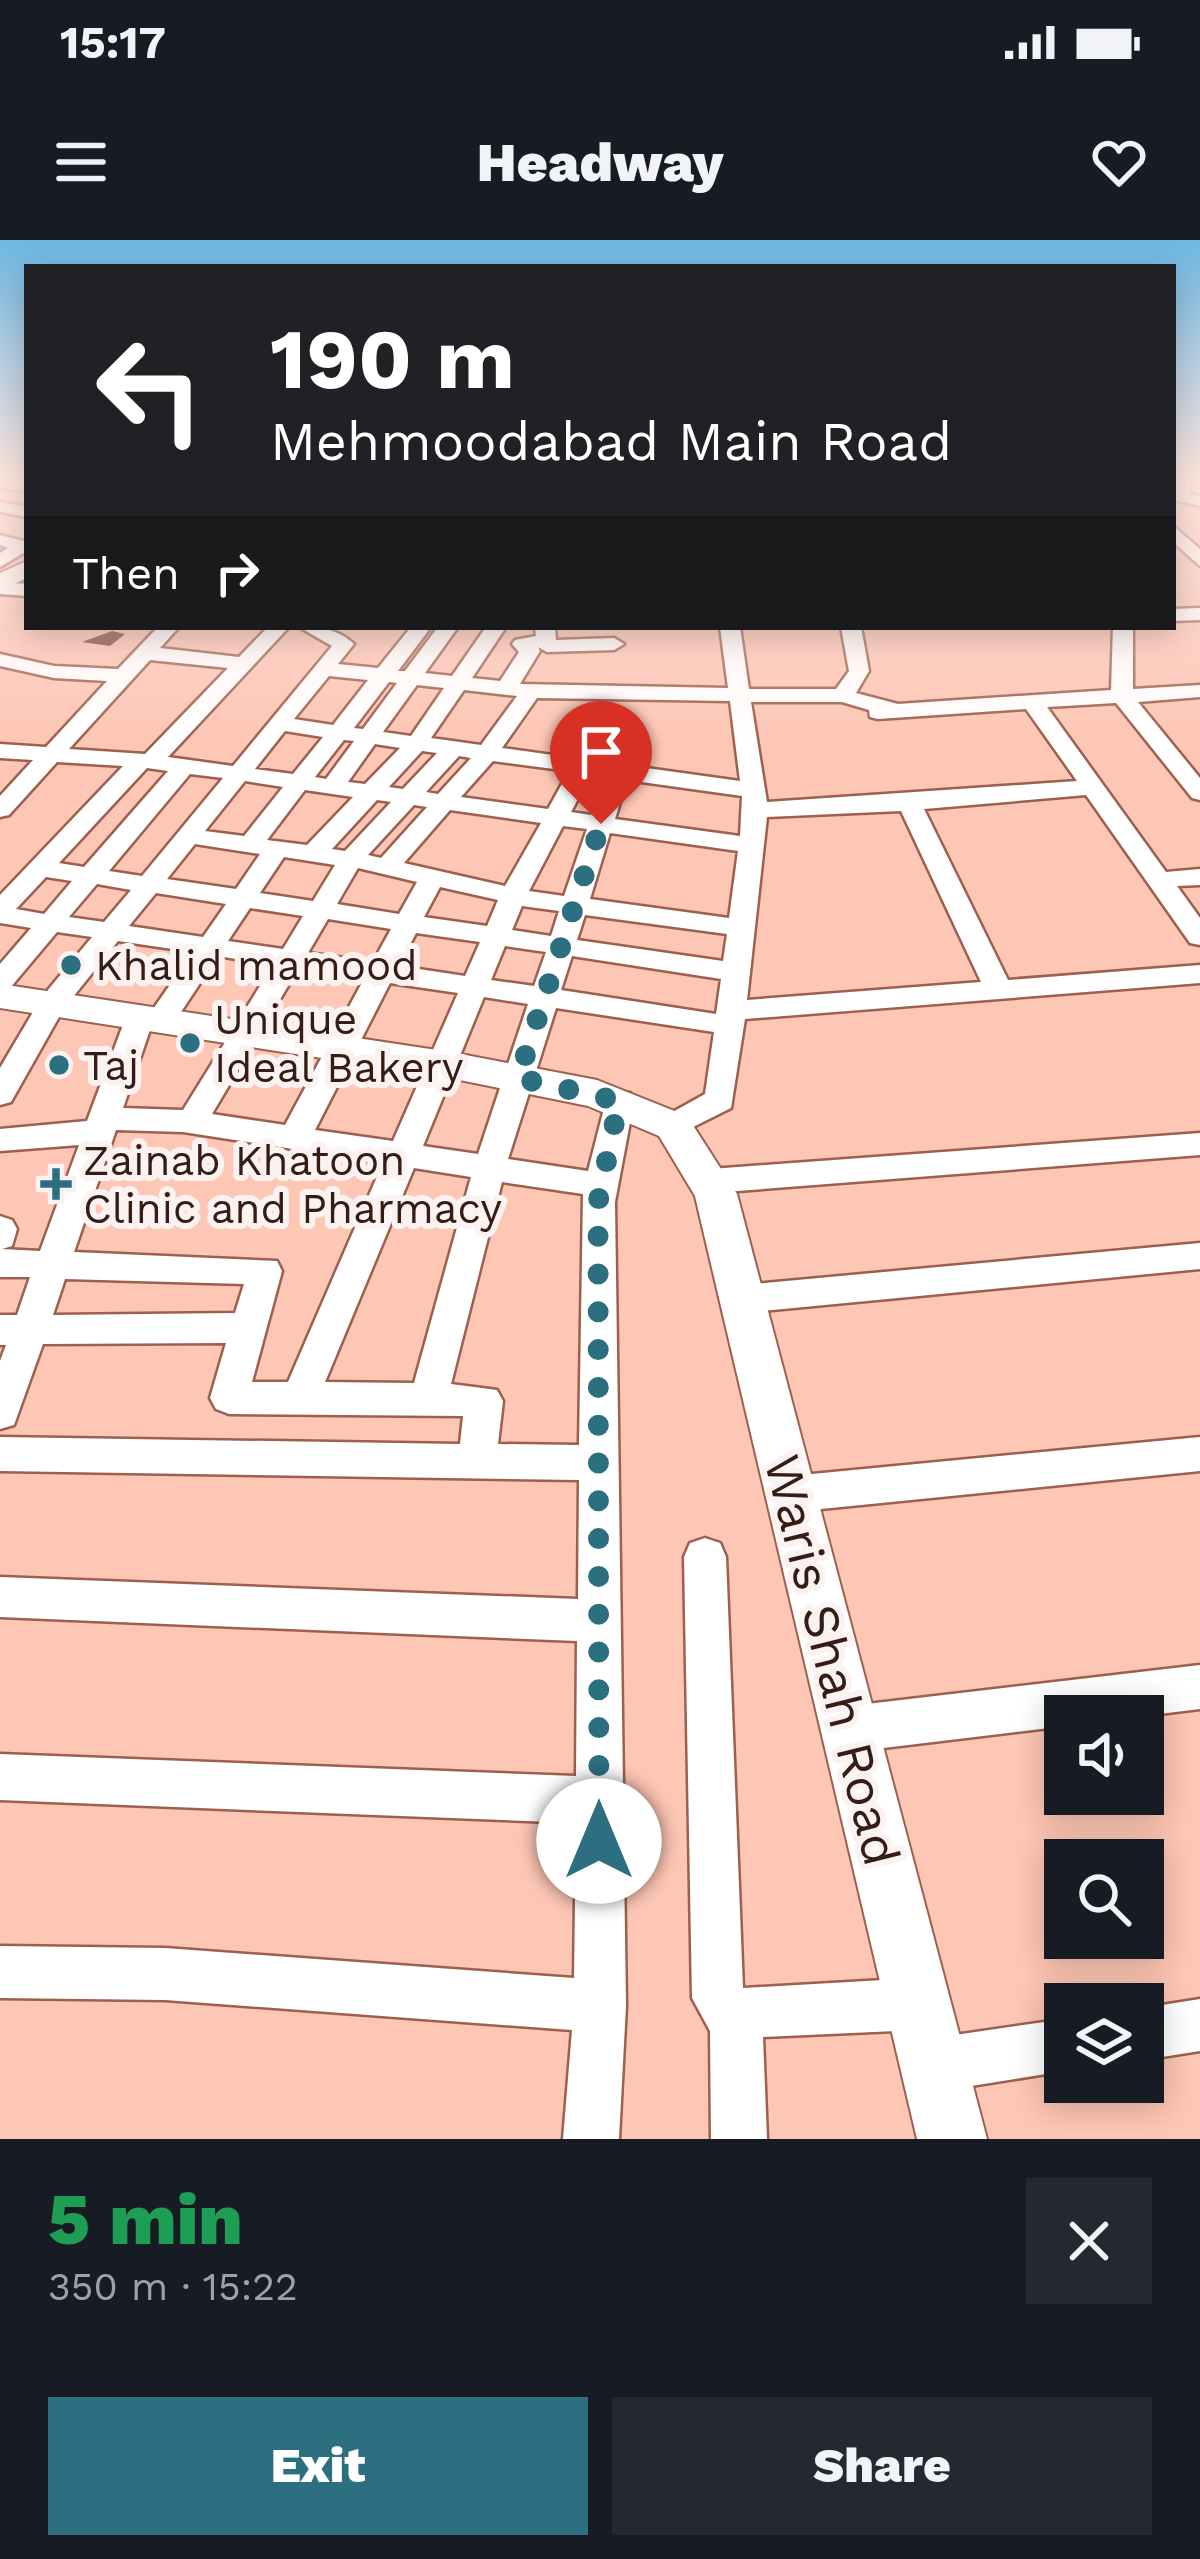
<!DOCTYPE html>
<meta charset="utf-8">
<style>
:root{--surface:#171b24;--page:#242831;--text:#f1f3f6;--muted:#9ea1a6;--accent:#2c6f81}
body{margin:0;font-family:"Work Sans",sans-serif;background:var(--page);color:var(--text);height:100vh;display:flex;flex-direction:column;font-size:45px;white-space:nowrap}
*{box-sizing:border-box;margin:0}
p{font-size:39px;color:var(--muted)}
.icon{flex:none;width:66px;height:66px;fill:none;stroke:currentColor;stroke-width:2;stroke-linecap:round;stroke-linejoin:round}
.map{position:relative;height:1899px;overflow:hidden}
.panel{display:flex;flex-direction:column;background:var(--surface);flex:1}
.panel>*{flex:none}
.guide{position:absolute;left:24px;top:24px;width:1152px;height:366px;border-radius:0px;box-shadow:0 6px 30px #0003;background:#202124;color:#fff;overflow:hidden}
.controls{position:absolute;left:1044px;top:1455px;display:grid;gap:24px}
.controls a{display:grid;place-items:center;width:120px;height:120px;border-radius:0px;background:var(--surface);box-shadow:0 6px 30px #0003;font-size:60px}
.pin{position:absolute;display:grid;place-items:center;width:102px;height:102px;color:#fff;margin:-123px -51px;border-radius:50% 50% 50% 0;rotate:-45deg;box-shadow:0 0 12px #0007}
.pin .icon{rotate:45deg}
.me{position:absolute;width:132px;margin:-66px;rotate:0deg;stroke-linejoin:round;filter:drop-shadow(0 0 9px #0008)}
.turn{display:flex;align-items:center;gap:42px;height:252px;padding:0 48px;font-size:54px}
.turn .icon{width:156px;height:156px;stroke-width:2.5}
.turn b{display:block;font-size:84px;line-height:102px}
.then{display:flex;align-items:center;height:114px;padding:0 48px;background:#0003;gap:24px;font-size:45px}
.round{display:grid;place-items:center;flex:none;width:126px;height:126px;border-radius:0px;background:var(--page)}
.head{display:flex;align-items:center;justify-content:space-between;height:204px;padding:0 48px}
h1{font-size:72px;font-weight:800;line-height:90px;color:#1e9e55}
.button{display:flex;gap:24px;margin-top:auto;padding:24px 48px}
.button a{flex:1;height:138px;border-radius:0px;background:var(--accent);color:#fff;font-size:48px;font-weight:800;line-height:138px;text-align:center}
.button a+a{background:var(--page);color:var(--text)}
.status{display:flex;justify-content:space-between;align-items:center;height:84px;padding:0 60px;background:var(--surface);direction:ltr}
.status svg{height:33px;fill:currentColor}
header{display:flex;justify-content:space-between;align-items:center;height:156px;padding:0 48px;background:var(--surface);font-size:54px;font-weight:800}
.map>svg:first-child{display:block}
</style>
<div class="status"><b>15:17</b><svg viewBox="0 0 49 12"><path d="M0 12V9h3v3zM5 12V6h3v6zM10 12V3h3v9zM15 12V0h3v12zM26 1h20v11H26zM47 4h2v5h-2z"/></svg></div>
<header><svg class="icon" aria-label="menu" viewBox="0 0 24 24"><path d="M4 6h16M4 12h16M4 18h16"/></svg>Headway<svg class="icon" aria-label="heart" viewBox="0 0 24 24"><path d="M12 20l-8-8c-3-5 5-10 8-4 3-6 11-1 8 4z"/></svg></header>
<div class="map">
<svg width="1200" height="1899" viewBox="0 0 1200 1899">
<rect width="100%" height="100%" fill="#fdc6b5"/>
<path fill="#7b4230" d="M112,391L125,394L110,406L82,402Z"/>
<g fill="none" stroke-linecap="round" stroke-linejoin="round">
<defs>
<path id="minor" d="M0,237L27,242V252L0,247Z
M1175,237H1191L1189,253L1200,256V266L1174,260Z
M0,262L27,267V277L0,272Z
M1173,286L1200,309V326L1173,302Z
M0,295L27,302V311L0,327V313L8,308L0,305Z
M0,342L27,344V356L0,354Z
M1200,368V380L1173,381V369Z
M158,387H179L160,408L239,417L268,387H289L168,517L233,526L332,406L299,387C320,387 338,389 354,404L338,424L378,428L411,387H431L398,431H405L438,387H458L425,433L452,436L486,387H506L472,438L500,441L519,412L512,404L515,400L536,396L535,387H555L556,400L614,398L624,404L614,410L547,412L538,407L540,411L520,444L728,448L720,387H740L749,449H836L849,431L841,387H861L869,431L856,453L898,464L1111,450L1113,387H1133V449L1200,445V457L1138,462L1200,538V560L1192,558L1116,463L1047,467L1166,632L1200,629V645L1177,646L1200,678V705L1190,703L1086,555L924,569L1008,740L1200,725V743L745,779L731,868L673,897L662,894L657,886L662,878L705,854L714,792L556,768L508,919L588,931L608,853H630L634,861L615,962L626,1766L619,1899H563L572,1790L165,1760L0,1758V1706L165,1708L574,1738L576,1583L0,1560V1514L576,1536L577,1401L0,1377V1337L578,1359L579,1240L0,1231V1197L460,1204L463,1176L229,1174L216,1169L210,1158L226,1103L43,1104L14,1185L0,1189V1121L6,1105H0V1075H17L30,1037H0V976L12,980L17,989L12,1006L2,1009L40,1011L79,905L0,911V889L87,881L126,777L140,768L151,772L193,712L118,701L64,768L11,862L0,865V828L42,757L92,697L57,692L10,748L0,751V724L31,688L0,683V655L123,526L57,522L9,575L0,577V556L33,520L0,518V504L46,507L107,441L54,438L0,426V414L54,426L118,429ZM150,420L228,428L145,514L69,509ZM329,436L368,440L333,485L294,479ZM389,442L397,443L363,489L354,488ZM417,445L444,448L411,496L383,492ZM464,450L517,456L481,505L431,498ZM537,458L730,461L740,541L502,508ZM751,462H842L869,470L870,477L878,479L1026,469L1077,541L767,562ZM285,491L323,497L293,534L255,529ZM344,500L354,501L326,539L315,537ZM375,504L400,508L365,544L348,542ZM422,511L437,513L403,549L389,547ZM459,516L471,518L438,554L426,552ZM493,521L569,531L548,569L461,557ZM147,528L168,531L84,627L59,623ZM190,534L223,538L142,636L109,631ZM591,534L605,536L591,575L571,572ZM627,540L742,556L740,596L615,579ZM245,541L283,547L244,596L205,591ZM305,550L353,557L307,605L267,600ZM377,560L391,562L345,611L332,609ZM414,565L427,567L381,618L368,615ZM450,570L541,583L505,646L404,623ZM901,571L981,742L747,760L767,577ZM563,586L587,589L564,656L529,651ZM610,593L738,611L729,678L590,659ZM195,604L260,614L236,649L167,639ZM284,617L335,625L313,661L260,653ZM358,628L417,642L399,674L337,664ZM46,637L72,641L44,674L16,669ZM97,644L131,650L104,682L69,677ZM440,647L498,660L487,686L424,677ZM156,653L226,664L203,697L129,686ZM522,666L559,671L551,696L512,690ZM250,668L303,676L283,709L228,701ZM585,675L727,694L723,721L577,700ZM328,679L391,689L373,722L308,713ZM416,693L480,702L465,736L399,726ZM505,706L546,712L534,746L491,740ZM218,716L273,725L183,870L123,868L151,787H171ZM572,716L721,739L716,774L561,750ZM298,729L364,739L285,885L212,874ZM390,743L458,753L393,901L315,890ZM484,757L528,764L478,914L423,906ZM116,890L183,892L383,923L288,1142H252L282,1031L277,1021L74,1012ZM414,928L471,937L414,1143L325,1142ZM502,942L583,954L579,1205L498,1204L503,1161L497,1150L451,1144ZM65,1039L244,1044L235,1073L53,1075Z
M1200,893V915L711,953L699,950L695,941L699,932L711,929Z
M1200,1003V1029L742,1073L729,1069L724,1059L729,1049L742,1045Z
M1200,1197V1231L791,1272L777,1267L771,1254L777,1241L791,1236Z
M705,1298L720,1303L726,1317L743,1748L918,1738L936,1746L944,1764L936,1782L918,1790L763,1797L767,1899H711L710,1791L692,1758L684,1317L690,1303Z
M1200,1425V1469L1143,1476H1065V1486L850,1512L834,1505L827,1489L834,1473L850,1466Z
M1200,1759V1811L1143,1820V1768Z
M1065,1779V1831L934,1852L915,1844L907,1825L915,1806L934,1798Z"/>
<path id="major" d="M27,321V338L0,350V333Z
M0,744L450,812L597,840L687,876L737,954L987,1899H917L695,956L659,896L588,866L450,838L0,768Z"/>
</defs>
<use href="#minor" stroke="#9c604e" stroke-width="5"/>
<use href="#major" stroke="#9c604e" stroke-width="4"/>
<use href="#minor" fill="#fff" fill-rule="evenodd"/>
<use href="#major" fill="#fff" fill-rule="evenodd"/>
</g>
<linearGradient id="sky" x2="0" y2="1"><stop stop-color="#6db8e3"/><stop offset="0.47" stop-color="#fee5de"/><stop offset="1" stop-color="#fee5de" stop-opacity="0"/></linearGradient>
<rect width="1200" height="503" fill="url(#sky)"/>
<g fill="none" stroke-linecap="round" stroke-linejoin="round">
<path stroke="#2c6f81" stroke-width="21" stroke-dasharray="0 37.8" d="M599,1601L598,962L619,861L518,838L601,584"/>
</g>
<g fill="#2c6f81" stroke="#fbf3f1" stroke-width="4.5">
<circle cx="71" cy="725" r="12"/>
<circle cx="190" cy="803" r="12"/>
<circle cx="59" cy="825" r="12"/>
<path d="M50 926h12v12h12v12h-12v12h-12v-12h-12v-12h12z"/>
</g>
<g text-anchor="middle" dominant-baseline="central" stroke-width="12" stroke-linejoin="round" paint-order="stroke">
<g font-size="42" fill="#351c14" stroke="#fbf3f1" text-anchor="start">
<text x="95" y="725">Khalid mamood</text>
<text x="214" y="779">Unique<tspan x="214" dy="48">Ideal Bakery</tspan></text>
<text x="83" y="825">Taj</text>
<text x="83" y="920">Zainab Khatoon<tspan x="83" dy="48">Clinic and Pharmacy</tspan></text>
</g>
<g font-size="51" fill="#351c14" stroke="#fbf3f1">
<text transform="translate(832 1420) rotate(76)">Waris Shah Road</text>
</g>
</g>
</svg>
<div class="controls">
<a><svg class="icon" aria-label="sound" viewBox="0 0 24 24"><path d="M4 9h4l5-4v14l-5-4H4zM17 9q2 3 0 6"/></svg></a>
<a><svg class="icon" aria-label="search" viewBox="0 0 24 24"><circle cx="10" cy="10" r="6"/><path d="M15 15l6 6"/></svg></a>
<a><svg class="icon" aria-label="layers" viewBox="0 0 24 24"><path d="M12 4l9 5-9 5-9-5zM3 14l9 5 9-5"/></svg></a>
</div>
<div class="pin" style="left:601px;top:584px;background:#d93025"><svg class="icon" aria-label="arrive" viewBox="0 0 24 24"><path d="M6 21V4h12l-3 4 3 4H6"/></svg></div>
<svg class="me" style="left:599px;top:1601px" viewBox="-20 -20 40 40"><circle r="19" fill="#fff"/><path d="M0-13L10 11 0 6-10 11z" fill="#2c6f81"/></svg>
<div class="guide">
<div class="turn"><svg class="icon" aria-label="left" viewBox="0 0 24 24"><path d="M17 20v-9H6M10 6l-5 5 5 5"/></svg><div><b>190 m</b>Mehmoodabad Main Road</div></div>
<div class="then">Then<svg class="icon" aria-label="right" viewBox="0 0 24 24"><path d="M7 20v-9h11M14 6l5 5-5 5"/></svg></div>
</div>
</div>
<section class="panel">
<div class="head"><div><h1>5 min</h1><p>350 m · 15:22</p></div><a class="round"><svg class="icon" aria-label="close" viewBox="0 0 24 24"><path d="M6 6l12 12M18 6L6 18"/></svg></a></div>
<div class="button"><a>Exit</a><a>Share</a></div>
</section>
